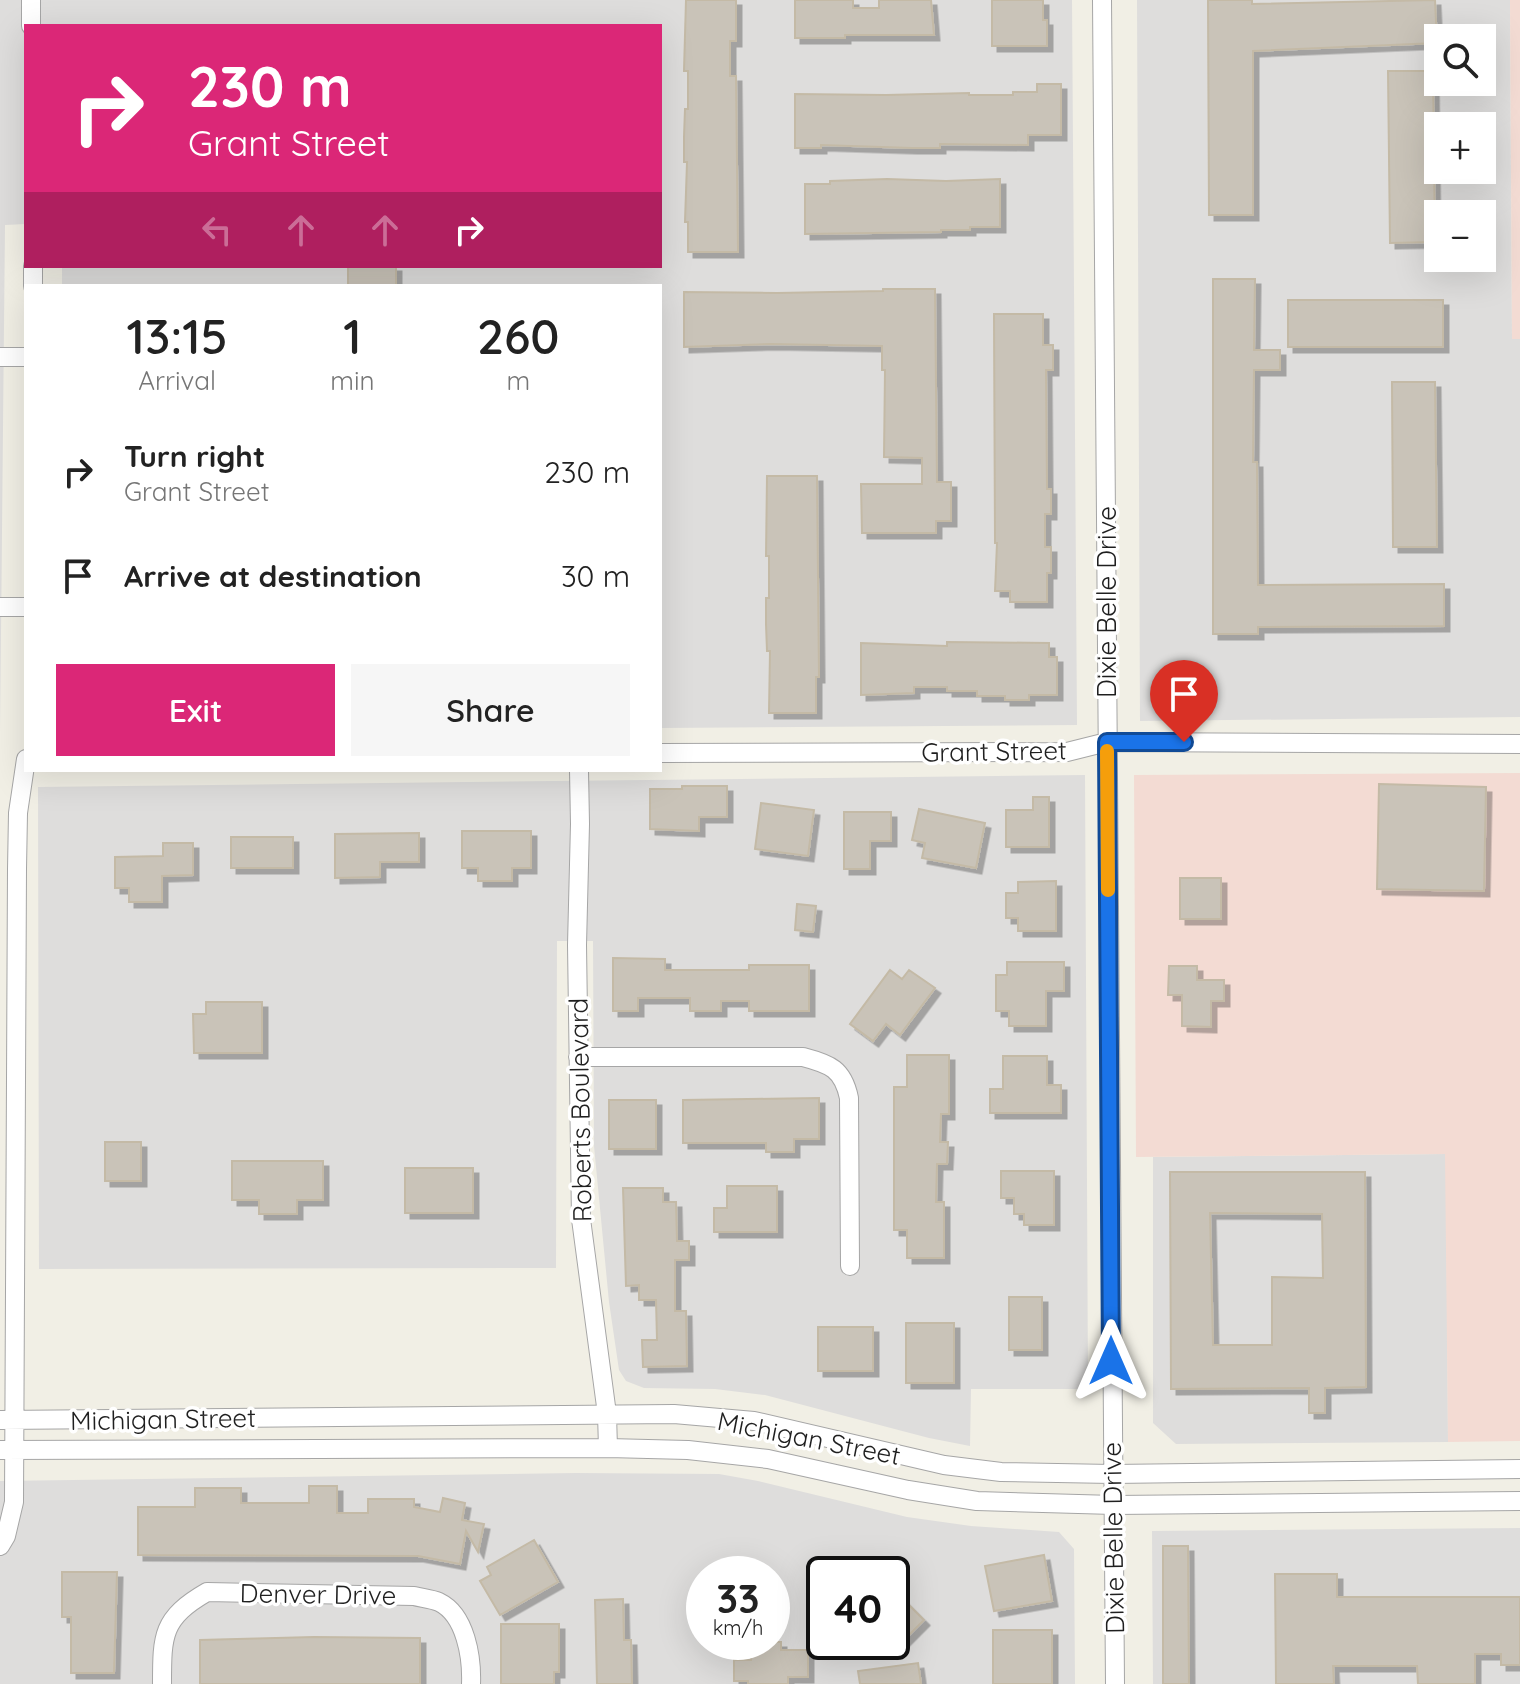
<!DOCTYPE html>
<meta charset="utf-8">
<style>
:root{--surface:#fff;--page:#f6f6f6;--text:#222;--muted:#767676;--accent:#db2777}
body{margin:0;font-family:Quicksand,sans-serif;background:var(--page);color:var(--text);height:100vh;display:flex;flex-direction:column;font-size:30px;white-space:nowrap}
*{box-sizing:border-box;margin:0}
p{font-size:26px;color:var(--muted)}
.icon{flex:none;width:44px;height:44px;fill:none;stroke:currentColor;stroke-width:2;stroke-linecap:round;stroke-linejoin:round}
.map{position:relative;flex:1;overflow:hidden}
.panel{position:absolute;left:24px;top:284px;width:638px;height:488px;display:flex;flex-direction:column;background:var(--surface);border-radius:0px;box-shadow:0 8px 32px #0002}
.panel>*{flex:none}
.guide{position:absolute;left:24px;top:24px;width:638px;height:244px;border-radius:0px;box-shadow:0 8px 32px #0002;background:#db2777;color:#fff;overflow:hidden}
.tools{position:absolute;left:1424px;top:24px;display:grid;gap:16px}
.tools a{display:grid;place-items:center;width:72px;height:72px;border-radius:0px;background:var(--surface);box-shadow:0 8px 32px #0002;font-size:40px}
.speed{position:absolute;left:686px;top:1556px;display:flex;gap:16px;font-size:40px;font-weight:700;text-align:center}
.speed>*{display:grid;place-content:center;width:104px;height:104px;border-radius:50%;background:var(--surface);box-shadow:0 8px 32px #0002;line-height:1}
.speed small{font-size:20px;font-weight:400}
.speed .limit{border:4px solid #111;border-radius:12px;background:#fff;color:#111}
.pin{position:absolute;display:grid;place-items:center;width:68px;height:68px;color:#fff;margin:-82px -34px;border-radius:50% 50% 50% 0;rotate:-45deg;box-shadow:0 0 8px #0007}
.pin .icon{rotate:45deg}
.me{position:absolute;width:88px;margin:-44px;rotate:0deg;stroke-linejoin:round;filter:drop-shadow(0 0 6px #0008)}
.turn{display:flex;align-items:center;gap:28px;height:168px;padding:0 32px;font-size:36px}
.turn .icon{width:104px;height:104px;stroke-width:2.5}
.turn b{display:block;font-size:56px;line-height:68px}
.lanes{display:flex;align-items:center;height:76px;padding:0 32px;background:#0003;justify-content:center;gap:40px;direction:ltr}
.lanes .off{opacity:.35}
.eta{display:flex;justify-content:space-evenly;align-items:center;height:136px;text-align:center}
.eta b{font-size:48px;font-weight:600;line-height:56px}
.primary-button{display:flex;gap:16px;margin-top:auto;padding:16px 32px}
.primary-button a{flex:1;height:92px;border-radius:0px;background:var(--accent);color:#fff;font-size:32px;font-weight:600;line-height:92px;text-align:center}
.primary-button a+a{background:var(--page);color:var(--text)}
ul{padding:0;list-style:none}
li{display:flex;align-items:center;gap:24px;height:104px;padding:0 32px}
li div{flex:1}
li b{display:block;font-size:30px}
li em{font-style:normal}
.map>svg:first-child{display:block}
</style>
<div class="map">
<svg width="1520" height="1684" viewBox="0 0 1520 1684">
<defs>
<filter id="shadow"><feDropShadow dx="5.5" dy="5.5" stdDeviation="0" flood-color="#0004"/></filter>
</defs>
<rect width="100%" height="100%" fill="#f1efe5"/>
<path fill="#dedddc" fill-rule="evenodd" d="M0,0H1072L1077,725L660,728V286H62V266H660V26H26V224L5,225L0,735Z
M1137,0H1510L1512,338L1520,339V717L1140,721ZM1438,38H1482V82H1438ZM1438,126H1482V170H1438ZM1438,214H1482V258H1438Z
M1085,775L1088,1389H971L970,1446L929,1438L765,1395L715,1389L644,1388L626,1381L619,1370L609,1302L594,1146L593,941H557L556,1268L39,1269L38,787Z
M1446,1154L1448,1442L1176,1444L1153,1423V1157Z
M576,1473L719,1474L758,1481L907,1517L971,1526L1059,1532L1074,1549L1075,1684H0V1481ZM704,1574H772V1642H704ZM824,1574H892V1642H824Z
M1520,1528V1684H1153L1152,1531Z"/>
<path fill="#f3dbd3" d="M1510,0H1520V339H1512Z
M1520,773V1441L1448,1442L1445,1154L1136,1157L1134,775Z"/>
<path fill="#c9c3b8" stroke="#c4baa6" stroke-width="2" fill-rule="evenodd" filter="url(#shadow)" d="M686,0H736V41H730V76H736L738,252H688V222H685L687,162H684V137L685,109H688V71H684Z
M795,0H853V8H879V0H931L934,35H845V38H795Z
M992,0H1043V20H1047V46H992Z
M1208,0H1252V4L1435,0L1437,43L1253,51V215H1209Z
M1388,71H1433L1435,242L1390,243Z
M1037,84H1061V135H1028V145L940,144V148H912L821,145V148H795V94L886,95L969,93V95H1013V92H1037Z
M887,179L946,181L1000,179V227H970V230H941V232L805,234V184H830V181Z
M348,266H396V286H348Z
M1213,279H1255L1254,350H1280V370H1254L1253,462H1257L1258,585L1444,584V626L1258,627V634H1213Z
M883,289H935L937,482H951V521H936V533H862L861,484H922V458L884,457L885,370H882V346L770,344L684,347V292L777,293L883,291Z
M1288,300H1443V347H1288Z
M994,314H1043V345H1053V370H1046L1047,489H1051V514H1045V547H1051V573H1047V602H1010V591H995L997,543H995Z
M1392,382H1435L1437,547H1393Z
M767,476H817L819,677H816V713H769L770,651H767L766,624V598H769V556H766Z
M947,642L1049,643V657H1057V695H1029V700H1005V696H977V691H947V687H914V693L861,695V643L947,646Z
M1379,784L1486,787L1484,891L1377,889Z
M682,786H727V817H699V831L650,829V789H682Z
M1033,797H1049V847H1006V810H1033Z
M761,803L814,810L808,856L755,849Z
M919,809L985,823L976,868L922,858L925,843L912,840Z
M844,812H891V841H870V869H844Z
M462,831H531V868H512V881H478V868H462Z
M419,833V862H380V877L335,878V834Z
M231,837H293V868H231Z
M163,843H193V875L162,876V902H129V888H115V857L163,856Z
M1180,878H1221V919H1180Z
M1056,881V931H1018V918H1006V893H1018V882Z
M797,904L816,906L813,932L795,930Z
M613,958L665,959V970H749V965H809V1011H749V1001H721V1011H690V998H638V1011H613Z
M1007,962H1064V991H1046V1026H1009V1011H996V975H1007Z
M1169,966H1197V980H1224V1001H1211V1027L1182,1026V995H1168Z
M890,970L902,979L909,970L935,988L900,1035L886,1024L873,1041L850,1024Z
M206,1002H262V1053H194L193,1014H206Z
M907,1055H949V1114H941L940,1142H948L947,1164H937L936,1202H944V1258H907V1230H894V1087H907Z
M1003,1056H1047V1085H1061V1113H990V1089H1003Z
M819,1098V1139H794V1152H766V1143H683V1100Z
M609,1100H656V1149H609Z
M105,1142H141V1181H105Z
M232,1161H323V1200H297V1214H259V1200H232Z
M405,1168H473V1213H405Z
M1001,1171H1054V1225H1024V1214H1014V1198H1001Z
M1170,1172H1365L1366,1387L1325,1388V1413H1309V1388L1171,1389ZM1210,1213L1322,1214L1323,1278L1272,1277V1345H1213Z
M727,1186H777V1232H714V1208H727Z
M623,1188H663V1202H676L677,1241H689V1260H675V1311H686L687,1366L643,1367L642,1340H657L656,1300H639V1285L626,1286Z
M1009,1297H1042V1350H1009Z
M906,1323H954V1383H906Z
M818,1327H873V1371H818Z
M309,1486H337V1513H368V1499H414V1507L440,1512L443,1498L465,1503L462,1520L484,1524L478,1552L466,1531L460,1564L418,1556L138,1555V1507H195V1488H241V1503H309Z
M534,1540L558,1582L500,1615L480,1581L491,1575L487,1567Z
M1163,1546H1188L1189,1684H1163Z
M1044,1555L1052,1601L994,1611L985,1566Z
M62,1572H117L114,1673H71V1617H62Z
M1275,1574H1337V1597H1520V1665H1501V1654H1475V1684H1418L1417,1666H1333L1334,1684H1276Z
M892,1588L924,1620L892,1652Z
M623,1599L624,1640H631L632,1684H597L595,1600Z
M501,1624H559V1672H554V1684H501Z
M993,1630H1052V1684H993Z
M314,1637L420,1638V1684H200V1640Z
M751,1642H781V1650H808V1677H788V1684H748V1681H734V1660H751Z
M918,1663L921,1684H860L858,1671Z"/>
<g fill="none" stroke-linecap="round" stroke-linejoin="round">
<defs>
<path id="minor" d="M31,0V26
M1102,0L1115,1684
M33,266V286
M0,357H26
M0,607H26
M660,753L1067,752L1107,742L1520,744
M579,770L580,824L577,945L581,1219L607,1414L608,1448
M578,1057H803C830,1064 843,1069 849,1098L850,1266
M0,1420L674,1414L754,1421L944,1465L1001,1472L1112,1474L1520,1469
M0,1450L608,1448L688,1450L768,1459L908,1490L977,1501L1114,1505L1520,1501
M0,1546L6,1536L14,1502L17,869L18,813L26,759
M162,1684C162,1635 162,1618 207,1592L414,1596C422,1598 432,1599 439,1602C466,1615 472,1658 471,1684"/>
</defs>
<use href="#minor" stroke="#a6a6a6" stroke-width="20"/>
<use href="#minor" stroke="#fff" stroke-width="18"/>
</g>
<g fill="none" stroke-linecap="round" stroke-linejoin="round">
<defs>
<path id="route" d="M1111,1361L1107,742H1184"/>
</defs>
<use href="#route" stroke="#114b97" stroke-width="20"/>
<use href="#route" stroke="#1a73e8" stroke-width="14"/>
<path stroke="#f59e0b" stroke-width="14" d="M1107,751L1108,890"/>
</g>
<g text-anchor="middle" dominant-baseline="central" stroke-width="7" stroke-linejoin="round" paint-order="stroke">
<g font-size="26" fill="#1f1f1f" stroke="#fff">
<text transform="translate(1106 602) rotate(-90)">Dixie Belle Drive</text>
<text transform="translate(994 751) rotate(-1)">Grant Street</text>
<text transform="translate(580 1110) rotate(-91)">Roberts Boulevard</text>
<text transform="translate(163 1419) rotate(-1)">Michigan Street</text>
<text transform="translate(809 1438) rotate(11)">Michigan Street</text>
<text transform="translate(1113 1538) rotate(-91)">Dixie Belle Drive</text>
<text transform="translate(318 1594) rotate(1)">Denver Drive</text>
</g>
</g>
</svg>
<div class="tools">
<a><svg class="icon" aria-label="search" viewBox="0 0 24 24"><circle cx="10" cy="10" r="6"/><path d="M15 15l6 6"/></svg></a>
<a>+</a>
<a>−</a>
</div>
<div class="speed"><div>33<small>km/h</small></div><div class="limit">40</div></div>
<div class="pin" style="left:1184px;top:742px;background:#d93025"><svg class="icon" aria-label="arrive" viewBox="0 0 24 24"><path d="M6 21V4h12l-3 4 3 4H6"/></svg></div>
<svg class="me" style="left:1111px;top:1361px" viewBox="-20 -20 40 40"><path d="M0-17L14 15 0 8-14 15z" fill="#1a73e8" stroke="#fff" stroke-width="4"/></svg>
<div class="guide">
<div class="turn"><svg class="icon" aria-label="right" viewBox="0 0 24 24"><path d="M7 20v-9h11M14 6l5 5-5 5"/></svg><div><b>230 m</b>Grant Street</div></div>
<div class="lanes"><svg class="icon off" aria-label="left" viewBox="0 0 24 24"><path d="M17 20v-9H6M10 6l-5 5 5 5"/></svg><svg class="icon off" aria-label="ahead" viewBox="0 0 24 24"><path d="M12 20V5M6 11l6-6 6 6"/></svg><svg class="icon off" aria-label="ahead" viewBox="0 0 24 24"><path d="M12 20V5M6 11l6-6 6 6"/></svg><svg class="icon" aria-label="right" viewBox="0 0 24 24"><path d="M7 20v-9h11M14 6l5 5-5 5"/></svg></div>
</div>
<section class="panel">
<div class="eta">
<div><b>13:15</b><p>Arrival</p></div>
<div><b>1</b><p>min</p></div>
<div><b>260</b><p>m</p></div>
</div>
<ul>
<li><svg class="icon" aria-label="right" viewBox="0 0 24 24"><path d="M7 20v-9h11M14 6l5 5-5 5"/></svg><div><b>Turn right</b><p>Grant Street</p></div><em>230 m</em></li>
<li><svg class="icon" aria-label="arrive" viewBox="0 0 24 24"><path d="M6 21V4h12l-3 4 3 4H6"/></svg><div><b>Arrive at destination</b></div><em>30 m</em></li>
</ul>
<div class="primary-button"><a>Exit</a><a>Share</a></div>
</section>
</div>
